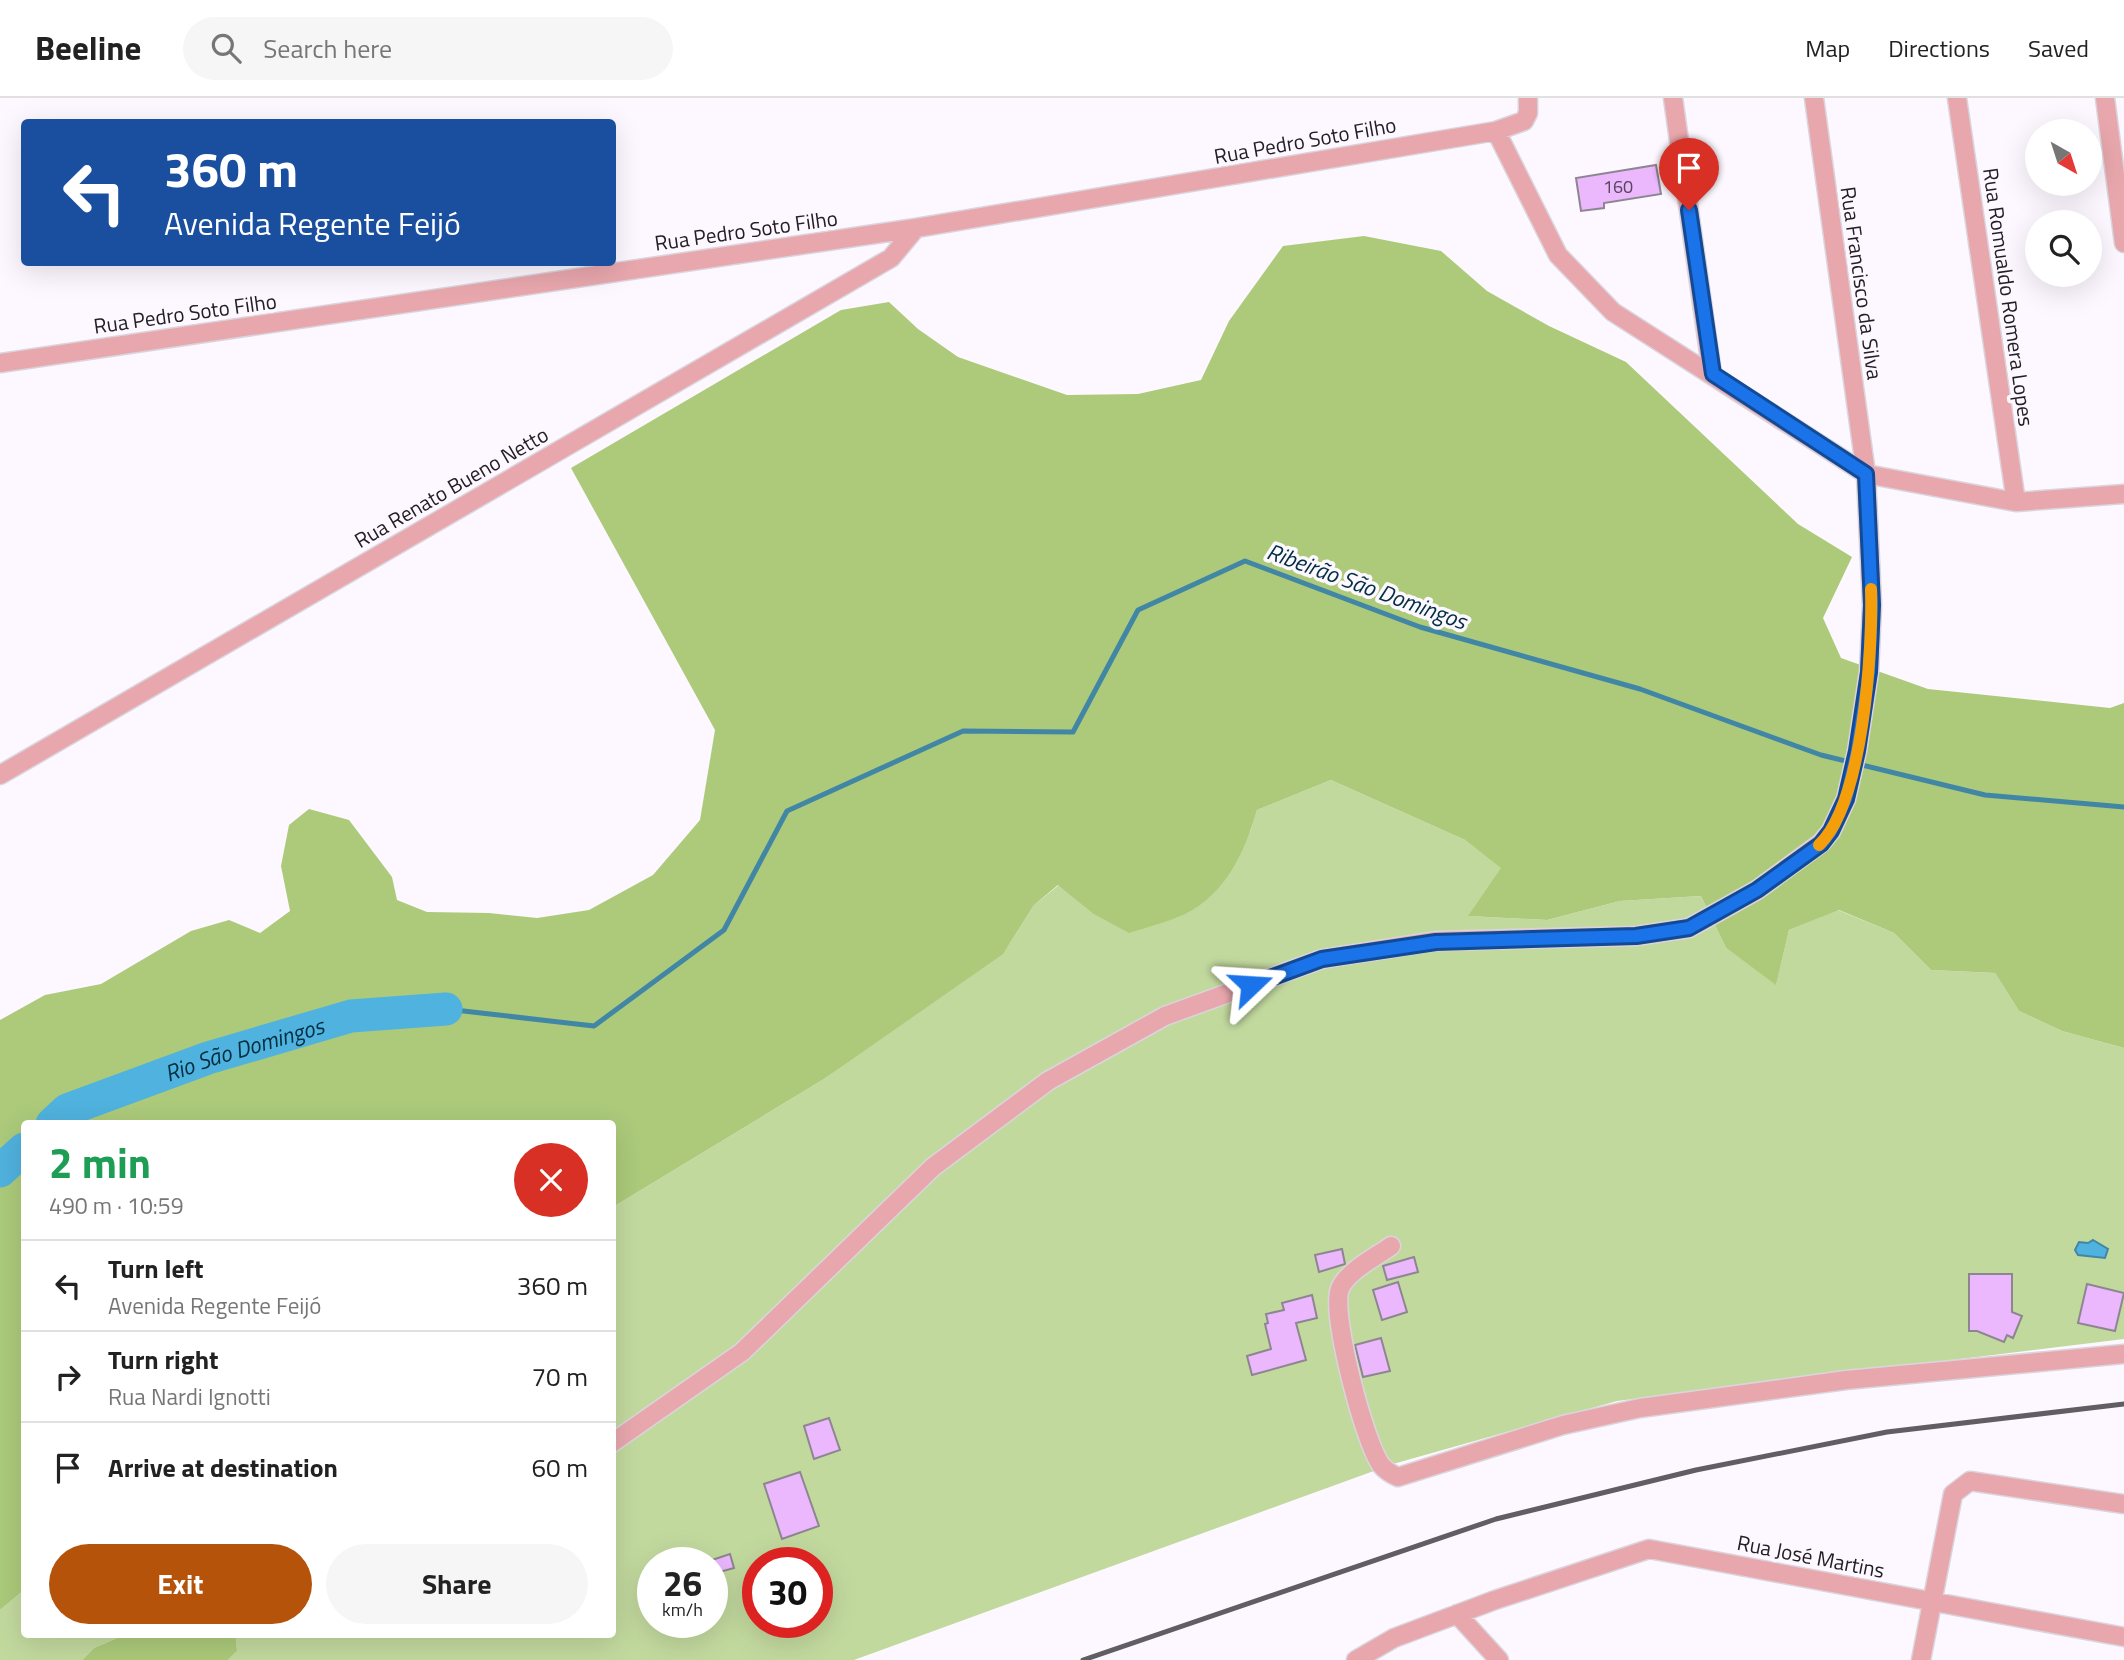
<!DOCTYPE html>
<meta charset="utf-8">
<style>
:root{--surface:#fff;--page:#f6f6f6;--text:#222;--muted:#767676;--line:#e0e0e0;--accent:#b45309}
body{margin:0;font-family:"Titillium Web",sans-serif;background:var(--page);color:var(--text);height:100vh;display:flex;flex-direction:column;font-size:26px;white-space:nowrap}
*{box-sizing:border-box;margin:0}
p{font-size:23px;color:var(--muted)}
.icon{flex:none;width:38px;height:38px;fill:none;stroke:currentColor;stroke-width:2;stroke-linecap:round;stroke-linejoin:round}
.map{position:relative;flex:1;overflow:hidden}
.panel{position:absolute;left:21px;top:1022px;width:595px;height:518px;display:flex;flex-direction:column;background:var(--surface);border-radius:7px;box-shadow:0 7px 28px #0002}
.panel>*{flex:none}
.top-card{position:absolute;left:21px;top:21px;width:595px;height:147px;border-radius:7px;box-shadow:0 7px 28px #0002;background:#1a4fa0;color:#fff;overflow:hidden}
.needle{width:46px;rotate:141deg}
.fabs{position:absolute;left:2025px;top:21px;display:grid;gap:14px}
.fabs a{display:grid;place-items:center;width:77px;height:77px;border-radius:50%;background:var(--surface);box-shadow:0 7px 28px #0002;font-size:35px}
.speed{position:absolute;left:637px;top:1449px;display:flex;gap:14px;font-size:35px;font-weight:700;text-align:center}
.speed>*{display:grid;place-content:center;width:91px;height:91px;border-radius:50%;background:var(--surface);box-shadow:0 7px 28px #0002;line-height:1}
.speed small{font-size:18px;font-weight:400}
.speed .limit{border:10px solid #d22;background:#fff;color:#111}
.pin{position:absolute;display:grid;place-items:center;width:60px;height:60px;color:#fff;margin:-72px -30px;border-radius:50% 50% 50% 0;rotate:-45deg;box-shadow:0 0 7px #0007}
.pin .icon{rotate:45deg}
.me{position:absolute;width:77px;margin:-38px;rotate:70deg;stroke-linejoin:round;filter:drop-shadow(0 0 5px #0008)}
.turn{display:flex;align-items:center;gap:24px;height:147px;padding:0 28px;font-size:32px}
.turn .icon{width:91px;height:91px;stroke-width:2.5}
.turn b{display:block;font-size:49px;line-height:60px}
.round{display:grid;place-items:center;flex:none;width:74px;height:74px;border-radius:37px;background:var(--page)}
.head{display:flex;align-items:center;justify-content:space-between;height:119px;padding:0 28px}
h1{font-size:42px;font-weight:700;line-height:52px;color:#1e9e55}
.button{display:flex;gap:14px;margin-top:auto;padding:14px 28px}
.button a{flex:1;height:80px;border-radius:42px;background:var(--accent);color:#fff;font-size:28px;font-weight:700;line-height:80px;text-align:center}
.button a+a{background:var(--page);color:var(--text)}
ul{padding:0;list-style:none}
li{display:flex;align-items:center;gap:21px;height:91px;padding:0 28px;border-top:2px solid var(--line)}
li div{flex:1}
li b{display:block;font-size:26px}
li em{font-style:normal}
header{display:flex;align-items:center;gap:42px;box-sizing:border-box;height:98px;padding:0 35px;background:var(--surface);border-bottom:2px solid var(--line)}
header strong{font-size:33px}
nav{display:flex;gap:38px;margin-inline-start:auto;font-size:24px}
.search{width:490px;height:63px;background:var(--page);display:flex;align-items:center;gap:18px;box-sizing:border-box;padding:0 24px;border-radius:38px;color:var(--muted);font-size:26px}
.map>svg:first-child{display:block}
</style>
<header>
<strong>Beeline</strong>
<div class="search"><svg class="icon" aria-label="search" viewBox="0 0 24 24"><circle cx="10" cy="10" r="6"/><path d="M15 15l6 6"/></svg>Search here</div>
<nav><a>Map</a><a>Directions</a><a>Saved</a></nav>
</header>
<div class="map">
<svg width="2124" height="1562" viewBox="0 0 2124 1562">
<rect width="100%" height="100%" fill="#fdf8ff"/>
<path fill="#c2d99e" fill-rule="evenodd" d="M1331,682L1465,742L1502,770L1469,818L1547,822L1620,803L1701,798L1726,850L1776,886L1789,832L1838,812L1894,835L1931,872L1995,875L2019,913L2062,933L2124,950V1241L1617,1303L1393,1366L854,1562H228L237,1553L236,1537L612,1536L613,1109L824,981L923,910L1008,848L1034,807L1059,787L1092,815L1250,734L1257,712ZM653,1465H712V1524H653ZM758,1465H817V1524H758Z
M24,1492V1536L124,1537L94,1550L82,1562H0V1512Z"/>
<path fill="#acca7a" d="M1364,138L1441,153L1487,193L1549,228L1626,264L1798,426L1852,459L1823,520L1841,560L1928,591L2110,610L2124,605V950L2062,933L2019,913L1995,875L1931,872L1894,835L1839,812L1789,832L1776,887L1726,850L1701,798L1620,803L1547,822L1468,818L1501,770L1465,742L1331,682L1257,712C1245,753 1226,796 1185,816C1168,824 1147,829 1129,835L1092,815L1058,787L1034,807L1003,856L824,981L613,1109L612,1026H24V1492L0,1512V922L45,897L101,886L191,833L229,822L260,835L290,813L281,768L289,727L309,711L349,722L392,779L397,802L427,814L489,815L537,820L589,812L653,777L700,722L715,632L571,370L841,212L889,204L918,231L958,259L1067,297L1138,296L1201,282L1229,223L1283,148Z
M124,1537H236L237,1553L228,1562H82L94,1550Z"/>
<path fill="#50b2de" stroke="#4286a6" stroke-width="2" d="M2093,1142L2108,1151L2105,1160L2078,1157L2075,1152L2079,1144L2088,1145Z"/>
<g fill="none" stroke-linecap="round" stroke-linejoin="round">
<path stroke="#4286a6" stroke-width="5" d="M446,911L594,928L724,832L787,713L963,633L1073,634L1138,512L1245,463L1420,529L1640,591L1821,657L1985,697L2124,709"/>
<g stroke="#50b2de" stroke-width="33">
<path id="s1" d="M52,1026L67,1012L208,960L351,918L446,911"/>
<path d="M0,1073L24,1051"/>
</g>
</g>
<path fill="#ebb7fd" stroke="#8d8690" stroke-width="2" d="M1656,67L1661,96L1604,105V110L1581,113L1576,80Z
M1342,1151L1345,1166L1319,1174L1315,1157Z
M1414,1159L1418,1174L1387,1182L1383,1168Z
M1969,1176H2012V1214L2022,1218L2013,1240L2007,1237L2004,1244L1977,1233H1969Z
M1398,1184L1407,1214L1382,1222L1373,1192Z
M2087,1186L2124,1195L2115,1233L2078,1225Z
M1312,1197L1317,1220L1296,1225L1306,1262L1252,1277L1247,1258L1271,1251L1265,1226L1268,1225L1266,1216L1284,1212L1282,1205Z
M1381,1240L1390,1273L1363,1279L1355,1247Z
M829,1320L840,1352L814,1361L804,1328Z
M800,1374L819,1428L782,1441L764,1386Z
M730,1456L734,1470L712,1476V1462Z"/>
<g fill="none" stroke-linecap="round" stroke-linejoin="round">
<defs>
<path id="street" d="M1673,0L1712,276
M1957,0L2016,404
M2105,0L2124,145
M1496,33L1558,157L1613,214L1866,376L2016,404L2124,396
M0,265L916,130L1496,33L1524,23L1528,15V0
M0,677L891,160L916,130
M1391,1148C1376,1159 1343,1175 1339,1194C1333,1223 1364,1343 1381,1367C1386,1373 1391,1376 1398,1379L1563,1327L1640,1310L1846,1282L2124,1256
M612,1345L742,1254L933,1069L1048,983L1165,918L1322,861L1436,843L1636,838L1689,830L1757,792L1821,745L1831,733L1846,701L1857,653L1869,574L1872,507L1866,376L1814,0
M1457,1516L1499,1562
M1356,1562L1394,1540L1495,1502L1649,1451L2124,1539
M1921,1562L1953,1396L1970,1383L2124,1406"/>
</defs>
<use href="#street" stroke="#dad5dc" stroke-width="21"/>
<use href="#street" stroke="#e8a7ad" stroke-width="18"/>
<path stroke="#615e63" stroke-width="5" d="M1083,1562L1496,1421L1696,1372L1887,1334L2124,1306"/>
</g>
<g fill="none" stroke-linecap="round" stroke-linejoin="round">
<defs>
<path id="route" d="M1251,887L1322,861L1436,844L1636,838L1689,830L1757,792L1821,746L1831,733L1846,701L1857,653L1869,574L1872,507L1866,376L1713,276L1689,112"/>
</defs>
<use href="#route" stroke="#114b97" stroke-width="18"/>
<use href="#route" stroke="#1a73e8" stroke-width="12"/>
<path stroke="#f59e0b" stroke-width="12" d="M1819,747C1863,706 1873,551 1871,491"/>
</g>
<g text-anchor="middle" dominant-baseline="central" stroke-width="7" stroke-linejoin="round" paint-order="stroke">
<g font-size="18" fill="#55465a">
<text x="1618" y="88">160</text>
</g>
<g font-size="21" fill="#232024" stroke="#fdf8ff">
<text transform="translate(1305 42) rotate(-10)">Rua Pedro Soto Filho</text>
<text transform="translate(746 132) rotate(-8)">Rua Pedro Soto Filho</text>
<text transform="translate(1862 185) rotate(82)">Rua Francisco da Silva</text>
<text transform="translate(2009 199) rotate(82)">Rua Romualdo Romera Lopes</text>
<text transform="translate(185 215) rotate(-8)">Rua Pedro Soto Filho</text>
<text transform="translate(451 389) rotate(-30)">Rua Renato Bueno Netto</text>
<text transform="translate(1811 1458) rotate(11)">Rua José Martins</text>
</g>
<g font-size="23" font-style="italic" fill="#012f41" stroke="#fdf8ff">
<text transform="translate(1367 488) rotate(20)">Ribeirão São Domingos</text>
<text stroke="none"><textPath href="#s1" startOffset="208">Rio São Domingos</textPath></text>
</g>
</g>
</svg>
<div class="fabs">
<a><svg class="needle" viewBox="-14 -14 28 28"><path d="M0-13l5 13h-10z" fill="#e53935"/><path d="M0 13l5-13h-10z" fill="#767676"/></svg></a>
<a><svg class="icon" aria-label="search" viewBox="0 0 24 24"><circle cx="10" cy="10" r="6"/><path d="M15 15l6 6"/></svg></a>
</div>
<div class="speed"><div>26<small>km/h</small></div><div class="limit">30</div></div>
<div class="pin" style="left:1689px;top:112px;background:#d93025"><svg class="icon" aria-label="arrive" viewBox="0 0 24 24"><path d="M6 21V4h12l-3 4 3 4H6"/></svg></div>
<svg class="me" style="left:1251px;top:887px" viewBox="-20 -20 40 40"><path d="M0-17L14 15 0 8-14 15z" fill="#1a73e8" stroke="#fff" stroke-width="4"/></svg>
<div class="top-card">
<div class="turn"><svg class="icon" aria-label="left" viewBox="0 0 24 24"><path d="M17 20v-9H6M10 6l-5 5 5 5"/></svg><div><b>360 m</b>Avenida Regente Feijó</div></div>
</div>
<section class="panel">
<div class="head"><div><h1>2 min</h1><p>490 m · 10:59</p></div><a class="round" style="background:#d93025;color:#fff"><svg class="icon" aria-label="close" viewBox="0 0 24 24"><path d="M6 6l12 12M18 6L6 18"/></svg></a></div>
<ul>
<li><svg class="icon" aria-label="left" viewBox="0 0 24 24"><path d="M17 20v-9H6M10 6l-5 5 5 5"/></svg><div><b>Turn left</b><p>Avenida Regente Feijó</p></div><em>360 m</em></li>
<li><svg class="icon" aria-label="right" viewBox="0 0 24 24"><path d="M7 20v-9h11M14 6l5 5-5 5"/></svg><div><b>Turn right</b><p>Rua Nardi Ignotti</p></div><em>70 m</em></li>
<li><svg class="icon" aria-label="arrive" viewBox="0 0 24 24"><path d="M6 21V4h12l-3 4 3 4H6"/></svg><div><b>Arrive at destination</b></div><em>60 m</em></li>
</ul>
<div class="button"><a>Exit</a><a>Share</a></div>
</section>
</div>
